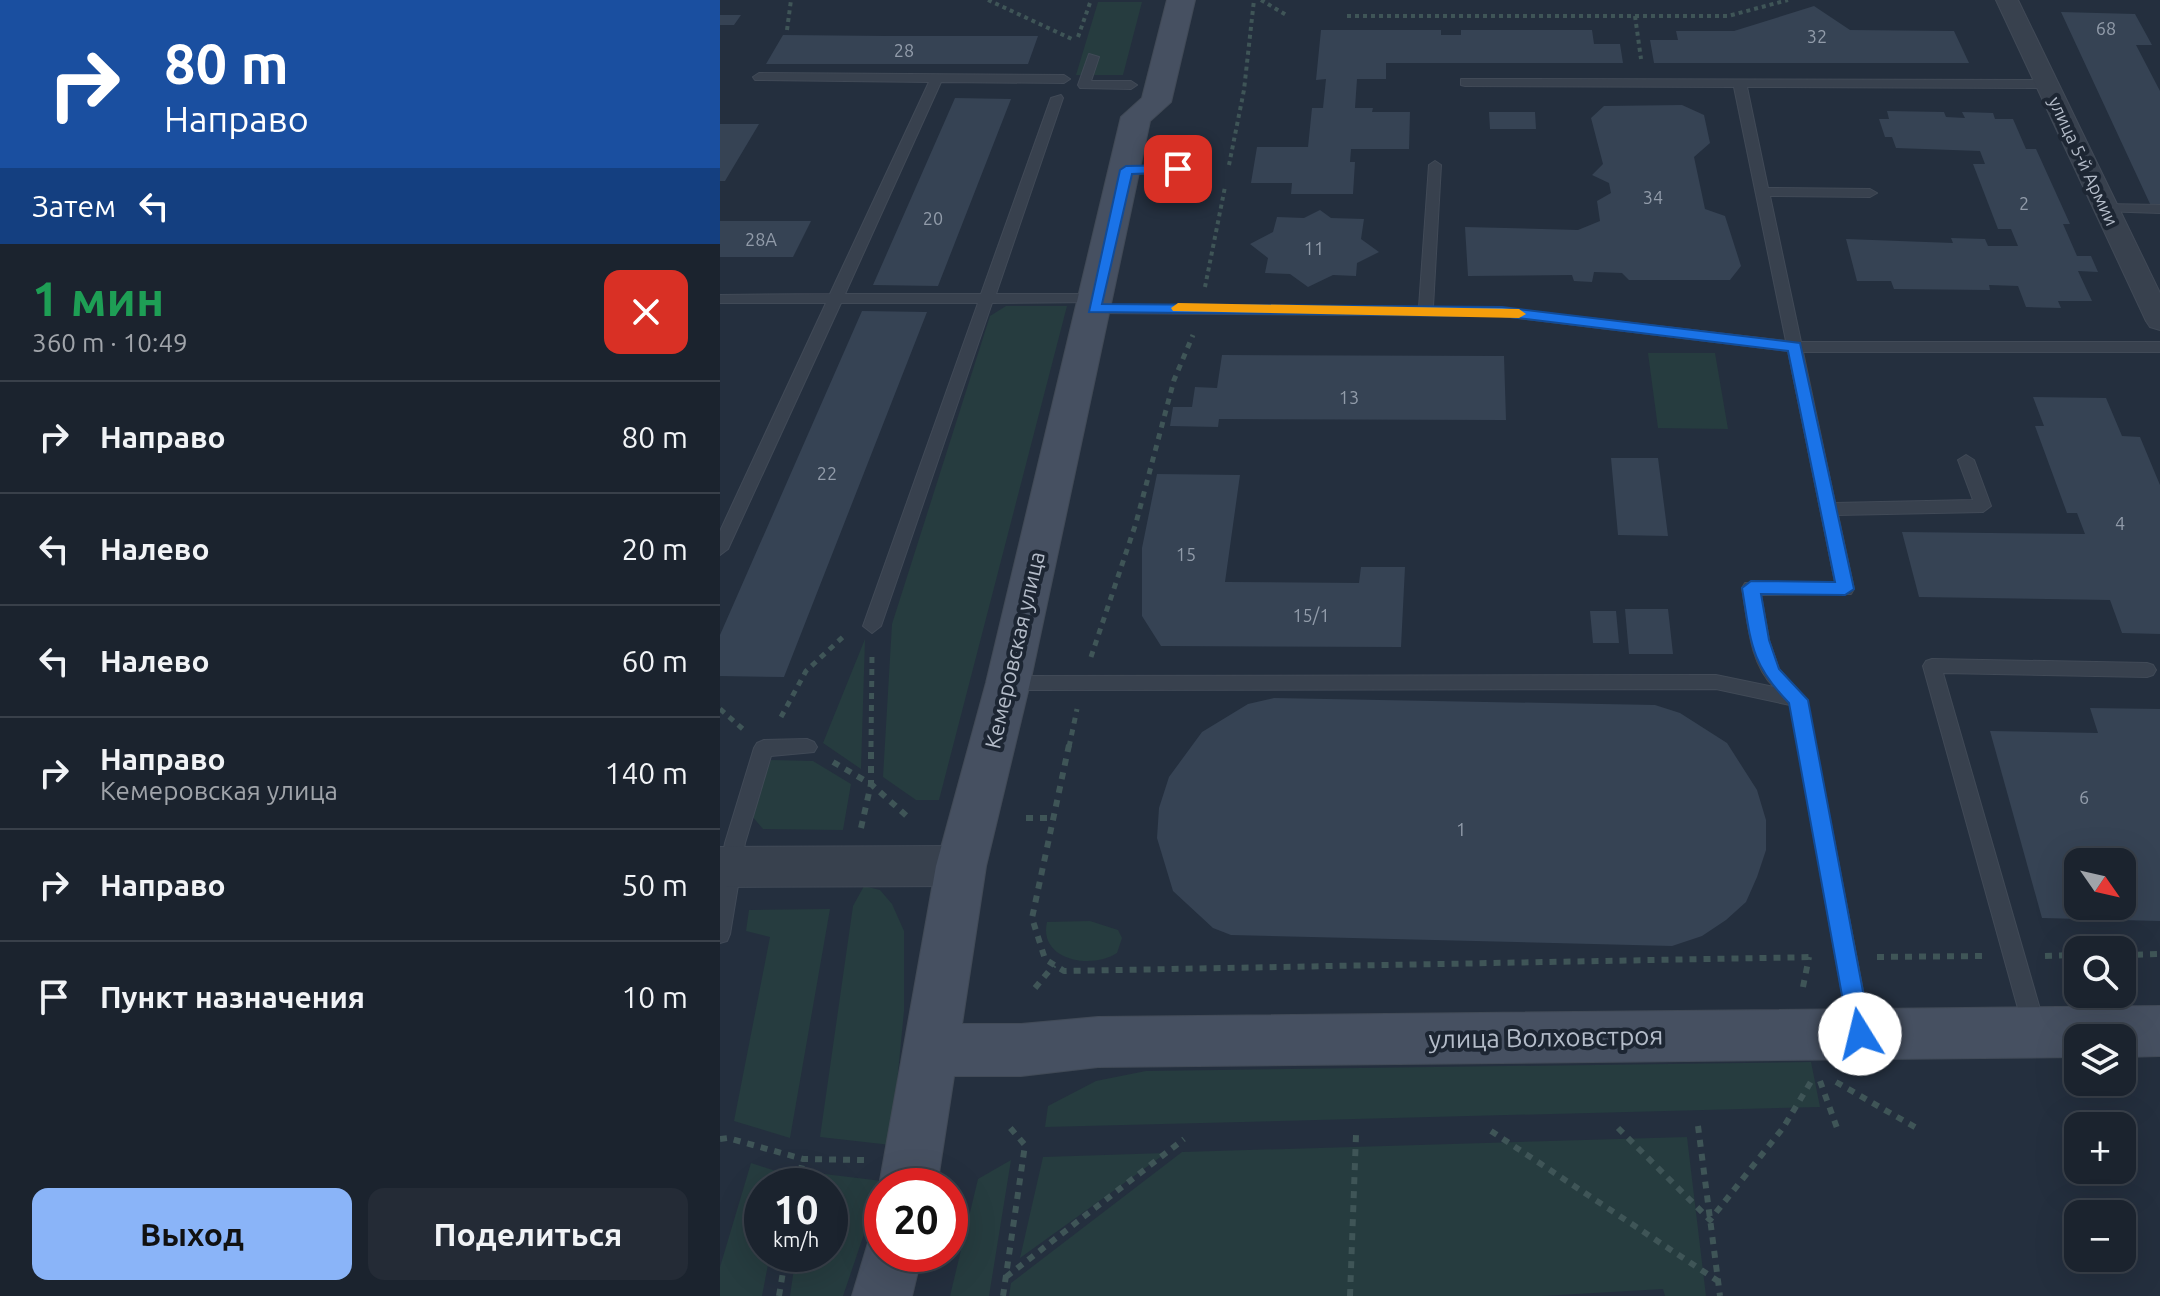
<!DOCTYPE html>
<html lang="ru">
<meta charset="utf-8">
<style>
:root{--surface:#1b232e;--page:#242b36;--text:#f1f3f6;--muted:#a0a4aa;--line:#39404a;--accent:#8ab4f8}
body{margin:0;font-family:Ubuntu,sans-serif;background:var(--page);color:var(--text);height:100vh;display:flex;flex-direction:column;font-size:30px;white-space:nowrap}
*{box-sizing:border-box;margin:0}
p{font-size:26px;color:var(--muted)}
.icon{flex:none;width:44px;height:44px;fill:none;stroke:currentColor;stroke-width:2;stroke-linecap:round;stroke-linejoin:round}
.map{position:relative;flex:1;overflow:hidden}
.panel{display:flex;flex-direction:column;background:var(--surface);width:720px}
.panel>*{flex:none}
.banner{background:#1a4fa0;color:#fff;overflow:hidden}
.needle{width:52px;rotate:124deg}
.buttons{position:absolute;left:1344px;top:848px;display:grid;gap:16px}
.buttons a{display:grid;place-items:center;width:72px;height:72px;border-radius:16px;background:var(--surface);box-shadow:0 8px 32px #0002,0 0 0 2px var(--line);font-size:40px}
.speed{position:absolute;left:24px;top:1168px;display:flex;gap:16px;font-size:40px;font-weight:700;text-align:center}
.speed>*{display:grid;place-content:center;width:104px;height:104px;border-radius:50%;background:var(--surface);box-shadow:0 8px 32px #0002,0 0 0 2px var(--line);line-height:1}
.speed small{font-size:20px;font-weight:400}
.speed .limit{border:12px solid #d22;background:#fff;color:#111}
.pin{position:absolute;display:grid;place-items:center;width:68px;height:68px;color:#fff;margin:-34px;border-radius:16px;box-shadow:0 4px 12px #0006}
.me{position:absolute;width:88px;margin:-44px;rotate:351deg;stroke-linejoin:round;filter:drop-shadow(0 0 6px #0008)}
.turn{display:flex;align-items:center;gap:28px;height:168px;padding:0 32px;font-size:36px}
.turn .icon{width:104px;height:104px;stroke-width:2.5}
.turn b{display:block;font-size:56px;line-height:68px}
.then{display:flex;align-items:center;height:76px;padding:0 32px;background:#0003;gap:16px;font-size:30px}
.round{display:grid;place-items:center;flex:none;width:84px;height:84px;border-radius:16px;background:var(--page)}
.overview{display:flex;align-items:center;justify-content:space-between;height:136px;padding:0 32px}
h1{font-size:48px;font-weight:600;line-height:60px;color:#1e9e55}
.button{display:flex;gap:16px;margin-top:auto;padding:16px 32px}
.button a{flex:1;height:92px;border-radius:16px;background:var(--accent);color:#111;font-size:32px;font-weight:600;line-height:92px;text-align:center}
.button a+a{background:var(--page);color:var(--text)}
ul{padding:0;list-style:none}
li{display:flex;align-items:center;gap:24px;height:112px;padding:0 32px;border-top:2px solid var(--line)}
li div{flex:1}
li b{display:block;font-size:30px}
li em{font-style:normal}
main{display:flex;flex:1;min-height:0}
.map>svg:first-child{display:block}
</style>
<main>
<section class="panel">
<div class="banner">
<div class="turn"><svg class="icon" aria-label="right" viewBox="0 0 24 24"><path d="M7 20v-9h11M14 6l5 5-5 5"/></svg><div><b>80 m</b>Направо</div></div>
<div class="then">Затем<svg class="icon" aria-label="left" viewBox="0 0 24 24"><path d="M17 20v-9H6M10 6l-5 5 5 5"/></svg></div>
</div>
<div class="overview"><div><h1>1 мин</h1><p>360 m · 10:49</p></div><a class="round" style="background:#d93025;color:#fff"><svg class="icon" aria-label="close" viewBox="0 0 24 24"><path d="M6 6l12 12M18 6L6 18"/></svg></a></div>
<ul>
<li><svg class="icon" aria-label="right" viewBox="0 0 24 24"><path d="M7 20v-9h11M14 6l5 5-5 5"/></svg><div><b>Направо</b></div><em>80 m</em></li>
<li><svg class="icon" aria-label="left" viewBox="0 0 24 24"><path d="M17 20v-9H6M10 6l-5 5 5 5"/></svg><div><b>Налево</b></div><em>20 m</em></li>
<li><svg class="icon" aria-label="left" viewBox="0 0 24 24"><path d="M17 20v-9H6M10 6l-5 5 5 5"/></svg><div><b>Налево</b></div><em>60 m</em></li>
<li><svg class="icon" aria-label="right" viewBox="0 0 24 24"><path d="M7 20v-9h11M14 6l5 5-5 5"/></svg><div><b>Направо</b><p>Кемеровская улица</p></div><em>140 m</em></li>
<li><svg class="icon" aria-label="right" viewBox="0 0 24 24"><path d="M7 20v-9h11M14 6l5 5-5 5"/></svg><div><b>Направо</b></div><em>50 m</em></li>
<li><svg class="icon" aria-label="arrive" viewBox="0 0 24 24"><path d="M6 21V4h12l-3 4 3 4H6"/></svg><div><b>Пункт назначения</b></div><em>10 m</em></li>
</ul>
<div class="button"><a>Выход</a><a>Поделиться</a></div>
</section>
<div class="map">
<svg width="1440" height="1296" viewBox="0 0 1440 1296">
<rect width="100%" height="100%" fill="#242f3e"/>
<path fill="#263c3f" d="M378,2H422L403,75H356Z
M286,306H347L219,800H196L163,777L172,624L270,316Z
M928,353H995L1008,429L938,428Z
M145,639L141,769L103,743Z
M51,760L93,761L131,784L123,830L43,829L31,815Z
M144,886L160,890L172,904L184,931V1011L171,1145L100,1137L133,906Z
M110,909L70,1138L14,1121L50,937L26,931L29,910Z
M370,921L398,930L402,938L397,953C372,970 318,960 327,922Z
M1091,1062L1100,1107L325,1127L328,1106L376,1081L426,1071Z
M967,1137L986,1296H945L943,1289L822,1296H289L291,1283L462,1152Z
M446,1153L300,1258L323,1157Z
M291,1160L269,1296H230L258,1179Z
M31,1163L65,1174L62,1186H42V1254H50L42,1296H0V1267Z
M88,1172L162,1181L123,1296H70L76,1254H110V1186H86Z"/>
<path fill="#364354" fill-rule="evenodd" d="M1094,6L1130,30L1234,31L1249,63H934L930,40H958L956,31H1014Z
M1341,12L1415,14L1432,45H1416L1440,91V206H1431Z
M0,15H21L14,25H0Z
M601,30H721V35H741V30H872L874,44H900L903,63H666V79H637L635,108H653L652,112H690L689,149H631L630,162H635L633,194H571L572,183H531L537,147H588L592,108H603L606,79L596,80Z
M63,35L167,36H318L308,64H46Z
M235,98L291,99L218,286L153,285Z
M962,105L984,115L990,143L974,157L985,209L1005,216L1021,266L1010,280H909L902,273L874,272L872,282L854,281L852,275L748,276L745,227L858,230L880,221L877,201L891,193L889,183L872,175L883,164L871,118L884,106Z
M1167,111L1224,112L1226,117L1245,118L1242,112L1273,113L1275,119H1293L1306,149H1316L1350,224H1343L1357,256H1371L1378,272L1358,271L1372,301H1338L1341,308L1306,307L1298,286L1269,285L1270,290L1174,289L1171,281H1137L1126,239L1233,243L1231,238L1265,239L1268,246H1298L1291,229H1278L1253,164H1265L1260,151L1176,148L1172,137H1165L1159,119H1169Z
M769,112H815L816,129H770Z
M0,124H39L5,181H0Z
M600,210L611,218L644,219L641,239L659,252L637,263L636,276L613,275L588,287L570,274L545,273L548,258L530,244L553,232L557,217L584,218Z
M0,221H91L73,257H0Z
M142,311L207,312L64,677L0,676V635Z
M502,355L784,356L786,420L499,419L498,427L450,426L453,407H472L475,387L497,388Z
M1313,397L1386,398L1402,436L1420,437L1440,485V634L1402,633L1390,600L1199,597L1182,532L1365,534L1357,513H1347L1315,426H1324Z
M891,458H938L948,536L898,535Z
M437,474L520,475L505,582L639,583L641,567H685L681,647L441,646L422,616V548Z
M905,609H948L953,654H909Z
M870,611H896L899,643H873Z
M554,698L935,705L960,713L1007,743L1037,790L1046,820V850L1037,877L1026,902L1006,920L982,936L952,946L511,935L493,928L453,891L437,838L439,808L449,777L482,732L528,704Z
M1370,708L1440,709V921L1322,918L1270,731L1378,733ZM1358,862H1402V906H1358Z"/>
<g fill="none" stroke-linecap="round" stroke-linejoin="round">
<defs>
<path id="service" d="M369,54L379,57L371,81H411L417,85L411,89L360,88L358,85Z
M39,73L344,75L350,79L344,83L221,82L125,294H261L331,98L341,95L343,98L276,294H376L383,298L376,302L272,303L161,626L152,633L143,626L258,303H121L8,549L0,555V531L106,303H0V295L110,294L209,82L35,80L33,77Z
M741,79L1327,80L1333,84L1327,88L1027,87L1048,188L1150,189L1157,193L1150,197L1050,196L1081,342H1440V352H1083L1115,503L1253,500L1238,460L1246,455L1254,460L1271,506L1263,512L1118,515L1134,589L1131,594L1041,595L1049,640L1059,669L1087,700L1151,1032L1148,1039L1140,1042L1132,1039L1129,1032L1070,705L996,689L288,690L282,688L279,683L282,678L288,676L996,675L1054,687C1029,663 1028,621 1022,588L1025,583L1115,582L1068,351L782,316L374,313L367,309L374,305L699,307L709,165L715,161L721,165L713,307L782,308L1066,341L1014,87L745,86L741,85Z
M483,165L488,166V172L406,174L399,170L406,166Z
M1386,204L1440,205V213L1381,211L1379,208Z
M1212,659L1427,663L1433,665L1436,670L1433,675L1427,677L1223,673L1326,1030L1323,1037L1315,1040L1307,1037L1304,1030L1203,666L1206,661Z
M87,739L94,742L97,747L94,752L51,756L25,843L10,934L7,941L0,943V872L5,843L34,748L37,743L44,740Z"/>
<path id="minor" d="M1276,0H1298L1440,293V330L1430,327L1426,321Z"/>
<path id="tertiary" d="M241,846L258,852L265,866L258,880L241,886L0,887V847Z"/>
<path id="secondary" d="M447,0H475L451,102L430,121L310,683L266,866L242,1024H301L378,1017L1440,1006V1056L1402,1057V1038H1358V1057L378,1067L301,1076H234L217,1186H162V1193L159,1186L216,866L266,683L401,117L422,98Z
M162,1228V1254H202L192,1296H132L151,1233Z"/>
</defs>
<use href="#service" stroke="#414a57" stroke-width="2"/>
<use href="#minor" stroke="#414a57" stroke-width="2"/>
<use href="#tertiary" stroke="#414a57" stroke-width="2"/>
<use href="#secondary" stroke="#414a57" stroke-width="2"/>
<path stroke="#3f5557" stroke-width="4" stroke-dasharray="4 4" stroke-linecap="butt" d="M268,0L354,40
M541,0L568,16
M627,16H1008L1068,0
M915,16L921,59
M67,30L71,0
M358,37L371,0
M509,165L524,90L534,0
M485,287L505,187"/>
<path stroke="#3f5557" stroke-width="5" stroke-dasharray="6 6" stroke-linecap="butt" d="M371,657L416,523L454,380L473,335
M0,709L24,730
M61,717L86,671L125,635
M151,747L152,655
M349,747L357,709"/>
<path stroke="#3f5557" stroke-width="6" stroke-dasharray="7 7" stroke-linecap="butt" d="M349,745L312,918L325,959L344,971L1095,957
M113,762L151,784L189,818
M306,818H334
M141,828L151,784V745
M1402,955L1440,954
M1325,956L1358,955
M1157,957L1263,956
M1083,987L1089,957
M315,988L334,965
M1100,1081L1117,1128
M1116,1082L1200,1130
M978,1126L1000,1296
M898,1128L990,1220L1063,1128L1092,1080
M771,1131L998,1281
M0,1139L8,1138L83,1159L144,1160
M78,1186L83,1159
M286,1277L464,1139
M59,1296L66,1254
M283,1296L305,1145L286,1123
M630,1296L636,1135"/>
<use href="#service" fill="#38414e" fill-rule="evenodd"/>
<use href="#minor" fill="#38414e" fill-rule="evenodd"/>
<use href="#tertiary" fill="#38414e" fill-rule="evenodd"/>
<use href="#secondary" fill="#465061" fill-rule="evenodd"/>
</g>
<path fill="#1a73e8" stroke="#114b97" stroke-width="2" d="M458,165L462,167V172L412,174L382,304L782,307L1080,343L1134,589L1125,595L1041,594L1049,640L1059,669L1088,700L1151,1034L1148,1042L1140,1045L1132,1042L1129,1034L1069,703C1030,663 1031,642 1022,588L1031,581L1115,582L1068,351L782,316L369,312L400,170L406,166Z"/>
<path fill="#f59e0b" d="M458,303L799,309L806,314L799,318L453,311L451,308Z"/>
<g text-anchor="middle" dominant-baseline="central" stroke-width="8" stroke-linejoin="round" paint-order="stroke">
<g font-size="18" fill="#929caa">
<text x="1386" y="28">68</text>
<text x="1097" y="36">32</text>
<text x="184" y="50">28</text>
<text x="933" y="197">34</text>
<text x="1304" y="203">2</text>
<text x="213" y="218">20</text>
<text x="41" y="239">28А</text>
<text x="594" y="248">11</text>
<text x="629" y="397">13</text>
<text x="107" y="473">22</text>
<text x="1400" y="523">4</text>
<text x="466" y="554">15</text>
<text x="591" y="615">15/1</text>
<text x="1364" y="797">6</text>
<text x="741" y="829">1</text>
</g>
<g font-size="18" fill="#b4bcc9" stroke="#1d2633">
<text transform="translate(1364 161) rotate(65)">улица 5-й Армии</text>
</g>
<g font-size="22" fill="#b4bcc9" stroke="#1d2633">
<text transform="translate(294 650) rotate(-77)">Кемеровская улица</text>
</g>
<g font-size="26" fill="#b4bcc9" stroke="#1d2633">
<text transform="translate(826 1037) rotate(-1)">улица Волховстроя</text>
</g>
</g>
</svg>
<div class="buttons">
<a><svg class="needle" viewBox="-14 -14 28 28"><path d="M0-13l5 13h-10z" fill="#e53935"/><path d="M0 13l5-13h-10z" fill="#a0a4aa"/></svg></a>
<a><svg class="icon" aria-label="search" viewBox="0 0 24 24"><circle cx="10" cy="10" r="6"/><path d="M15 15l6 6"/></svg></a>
<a><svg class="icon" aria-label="layers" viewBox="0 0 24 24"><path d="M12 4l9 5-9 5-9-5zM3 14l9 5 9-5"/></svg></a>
<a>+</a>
<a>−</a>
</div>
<div class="speed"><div>10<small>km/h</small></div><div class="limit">20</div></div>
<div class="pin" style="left:458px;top:169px;background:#d93025"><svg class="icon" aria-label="arrive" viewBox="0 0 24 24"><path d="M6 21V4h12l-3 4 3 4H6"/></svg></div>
<svg class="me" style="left:1140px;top:1034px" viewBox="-20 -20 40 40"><circle r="19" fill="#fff"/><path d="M0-13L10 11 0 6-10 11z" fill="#1a73e8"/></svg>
</div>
</main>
